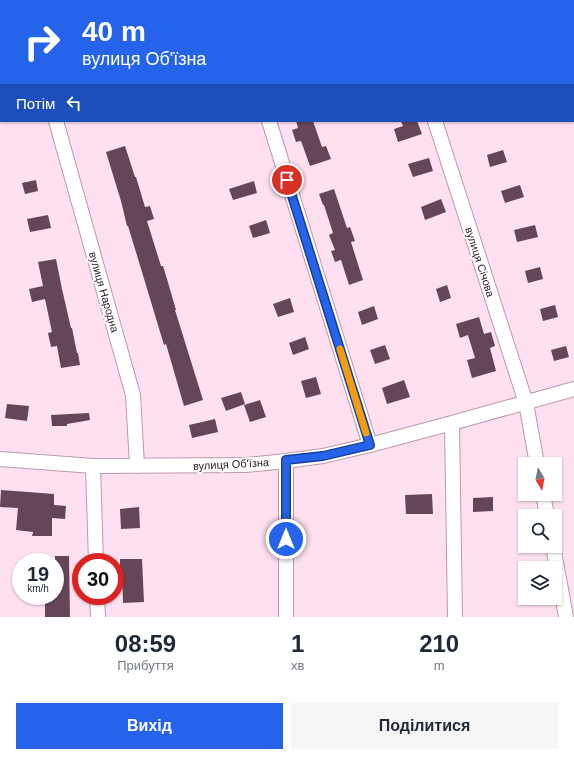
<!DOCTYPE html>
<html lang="uk">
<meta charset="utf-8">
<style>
:root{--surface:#fff;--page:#f6f6f7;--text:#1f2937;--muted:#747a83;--accent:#2563eb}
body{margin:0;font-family:Helvetica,sans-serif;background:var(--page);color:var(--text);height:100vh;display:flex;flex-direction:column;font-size:15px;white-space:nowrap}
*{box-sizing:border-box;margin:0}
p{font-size:13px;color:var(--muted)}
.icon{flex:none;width:22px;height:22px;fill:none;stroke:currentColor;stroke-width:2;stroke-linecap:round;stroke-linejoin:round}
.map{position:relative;height:617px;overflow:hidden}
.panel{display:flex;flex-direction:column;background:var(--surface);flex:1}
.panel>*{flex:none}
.top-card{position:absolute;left:0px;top:0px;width:574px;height:122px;box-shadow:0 1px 3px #0004;background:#2563eb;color:#fff;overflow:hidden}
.needle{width:26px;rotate:170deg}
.controls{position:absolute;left:518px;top:457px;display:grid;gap:8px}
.controls a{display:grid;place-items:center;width:44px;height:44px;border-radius:0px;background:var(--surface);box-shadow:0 1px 3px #0004;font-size:20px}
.speed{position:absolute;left:12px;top:553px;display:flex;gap:8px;font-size:20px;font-weight:700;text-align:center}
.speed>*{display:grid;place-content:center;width:52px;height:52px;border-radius:50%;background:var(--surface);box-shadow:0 1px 3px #0004;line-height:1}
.speed small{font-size:10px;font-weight:400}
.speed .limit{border:6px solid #d22;background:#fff;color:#111}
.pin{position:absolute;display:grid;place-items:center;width:34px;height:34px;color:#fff;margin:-17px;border:2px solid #fff;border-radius:50%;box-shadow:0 1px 4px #0007}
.me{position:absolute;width:44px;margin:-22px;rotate:0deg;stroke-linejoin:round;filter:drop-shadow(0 0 3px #0008)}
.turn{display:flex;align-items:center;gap:14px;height:84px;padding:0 16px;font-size:18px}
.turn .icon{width:52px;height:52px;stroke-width:2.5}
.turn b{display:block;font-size:28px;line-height:34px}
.then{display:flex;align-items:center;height:38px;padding:0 16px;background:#0003;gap:8px;font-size:15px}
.eta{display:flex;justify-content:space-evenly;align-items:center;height:68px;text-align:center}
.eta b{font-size:24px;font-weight:700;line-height:28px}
.cta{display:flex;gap:8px;margin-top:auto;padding:8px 16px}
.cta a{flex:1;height:46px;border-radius:0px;background:var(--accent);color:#fff;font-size:16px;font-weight:700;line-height:46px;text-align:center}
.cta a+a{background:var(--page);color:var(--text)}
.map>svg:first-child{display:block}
</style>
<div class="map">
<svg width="574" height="617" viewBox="0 0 574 617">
<rect width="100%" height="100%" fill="#fee0f1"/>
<path fill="#644658" d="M296,121H313L322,147L326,146L331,159L310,166L301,141L296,142L292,130L298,128Z
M401,121H417L422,134L398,142L394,129L403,126Z
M125,146L135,177H136L145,207L150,206L154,219L147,221L161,266H163L167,279L176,310H175L203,400L184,406L166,344L164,345L142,272L128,226H127L121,201L106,152Z
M503,150L507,162L490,167L487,155Z
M429,158L433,171L413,177L408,164Z
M36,180L38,191L25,194L22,183Z
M254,181L257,193L233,200L229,189Z
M520,185L524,197L505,203L501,191Z
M334,189L347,228L350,227L355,241L351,242L363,280L349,285L341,260L335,262L331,251L335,250L329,235L333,233L324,205H323L319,194Z
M441,199L446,212L425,220L421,207Z
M48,215L51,228L30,232L27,219Z
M266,220L270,233L253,238L249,226Z
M535,225L538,237L517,242L514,230Z
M56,259L62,289L71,328H72L77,353H78L80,365L61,368L57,346L51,347L48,333L52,332L45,299L32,302L29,289L43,286L38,262Z
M540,267L543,279L528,283L525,271Z
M447,285L451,298L440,302L436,289Z
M290,298L294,312L278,317L273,304Z
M555,305L558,317L543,321L540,309Z
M374,306L378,319L362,325L358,312Z
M479,317L484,334L491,332L495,346L490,348L496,371L472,378L467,360L475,358L468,335L460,338L456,324Z
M305,337L309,349L293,355L289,343Z
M385,345L390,359L375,364L370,350Z
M566,346L569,357L554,361L551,350Z
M316,377L321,394L306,398L301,381Z
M404,380L410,397L387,404L382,388Z
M241,392L245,404L226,411L221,398Z
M260,400L266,417L250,422L244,405Z
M7,404L29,406L27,421L5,418Z
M89,413L90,420L67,424V426H52L51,415Z
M215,419L218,432L192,438L189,425Z
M1,490L54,494V505L66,506L65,519L52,518V536H32L33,532L16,530L18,508L0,507Z
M432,494L433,514H406L405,495Z
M493,497V511L473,512V498Z
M139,507L140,528L121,529L120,509Z
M55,556H69L70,617H45V596H55Z
M120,559H142L144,602L123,603L122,571H120Z"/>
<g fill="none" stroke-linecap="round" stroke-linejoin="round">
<defs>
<path id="minor" d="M22,0L23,1
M232,0V1
M396,0V1
M56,121L133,395L137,466
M269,121L370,445
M435,121L526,403L537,464
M452,423L455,617
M0,459L93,466L246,465L286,461L323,456L370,445L452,423L574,389
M286,461V617
M93,466L96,562
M543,494L547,516
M553,546L566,617
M97,596L98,617"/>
</defs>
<use href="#minor" stroke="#bc99ad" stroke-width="16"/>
<use href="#minor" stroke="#fff" stroke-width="14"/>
</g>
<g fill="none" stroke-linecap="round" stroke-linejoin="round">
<defs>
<path id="route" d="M286,539V460L323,456L370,445L287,180"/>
</defs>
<use href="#route" stroke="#184099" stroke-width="10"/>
<use href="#route" stroke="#2563eb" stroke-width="7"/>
<path stroke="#f59e0b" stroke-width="7" d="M340,349L366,433"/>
</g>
<g text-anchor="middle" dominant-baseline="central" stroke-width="4" stroke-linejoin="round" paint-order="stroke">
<g font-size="11" fill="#2a1d25" stroke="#fff">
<text transform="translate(480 262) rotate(72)">вулиця Січова</text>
<text transform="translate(104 292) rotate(74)">вулиця Народна</text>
<text transform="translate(231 464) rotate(-3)">вулиця Об'їзна</text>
</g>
</g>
</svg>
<div class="controls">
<a><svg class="needle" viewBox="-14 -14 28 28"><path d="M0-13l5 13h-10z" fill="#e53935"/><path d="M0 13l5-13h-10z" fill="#747a83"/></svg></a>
<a><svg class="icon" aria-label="search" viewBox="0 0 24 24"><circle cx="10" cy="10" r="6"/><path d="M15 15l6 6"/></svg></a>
<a><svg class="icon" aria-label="layers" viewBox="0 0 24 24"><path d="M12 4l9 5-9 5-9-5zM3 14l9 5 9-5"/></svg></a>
</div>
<div class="speed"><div>19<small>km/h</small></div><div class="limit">30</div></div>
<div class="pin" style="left:287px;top:180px;background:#d93025"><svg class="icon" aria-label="arrive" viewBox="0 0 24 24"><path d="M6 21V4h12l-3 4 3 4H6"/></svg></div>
<svg class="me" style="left:286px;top:539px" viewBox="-20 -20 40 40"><circle r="17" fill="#2563eb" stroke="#fff" stroke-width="3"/><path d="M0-11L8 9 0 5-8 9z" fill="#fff"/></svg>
<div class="top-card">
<div class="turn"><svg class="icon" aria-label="right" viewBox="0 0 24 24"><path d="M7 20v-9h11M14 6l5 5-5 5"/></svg><div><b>40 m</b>вулиця Об'їзна</div></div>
<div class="then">Потім<svg class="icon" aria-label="left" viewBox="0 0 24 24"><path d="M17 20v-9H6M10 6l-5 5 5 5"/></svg></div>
</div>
</div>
<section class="panel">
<div class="eta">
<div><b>08:59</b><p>Прибуття</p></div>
<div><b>1</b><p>хв</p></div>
<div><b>210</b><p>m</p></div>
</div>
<div class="cta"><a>Вихід</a><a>Поділитися</a></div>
</section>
